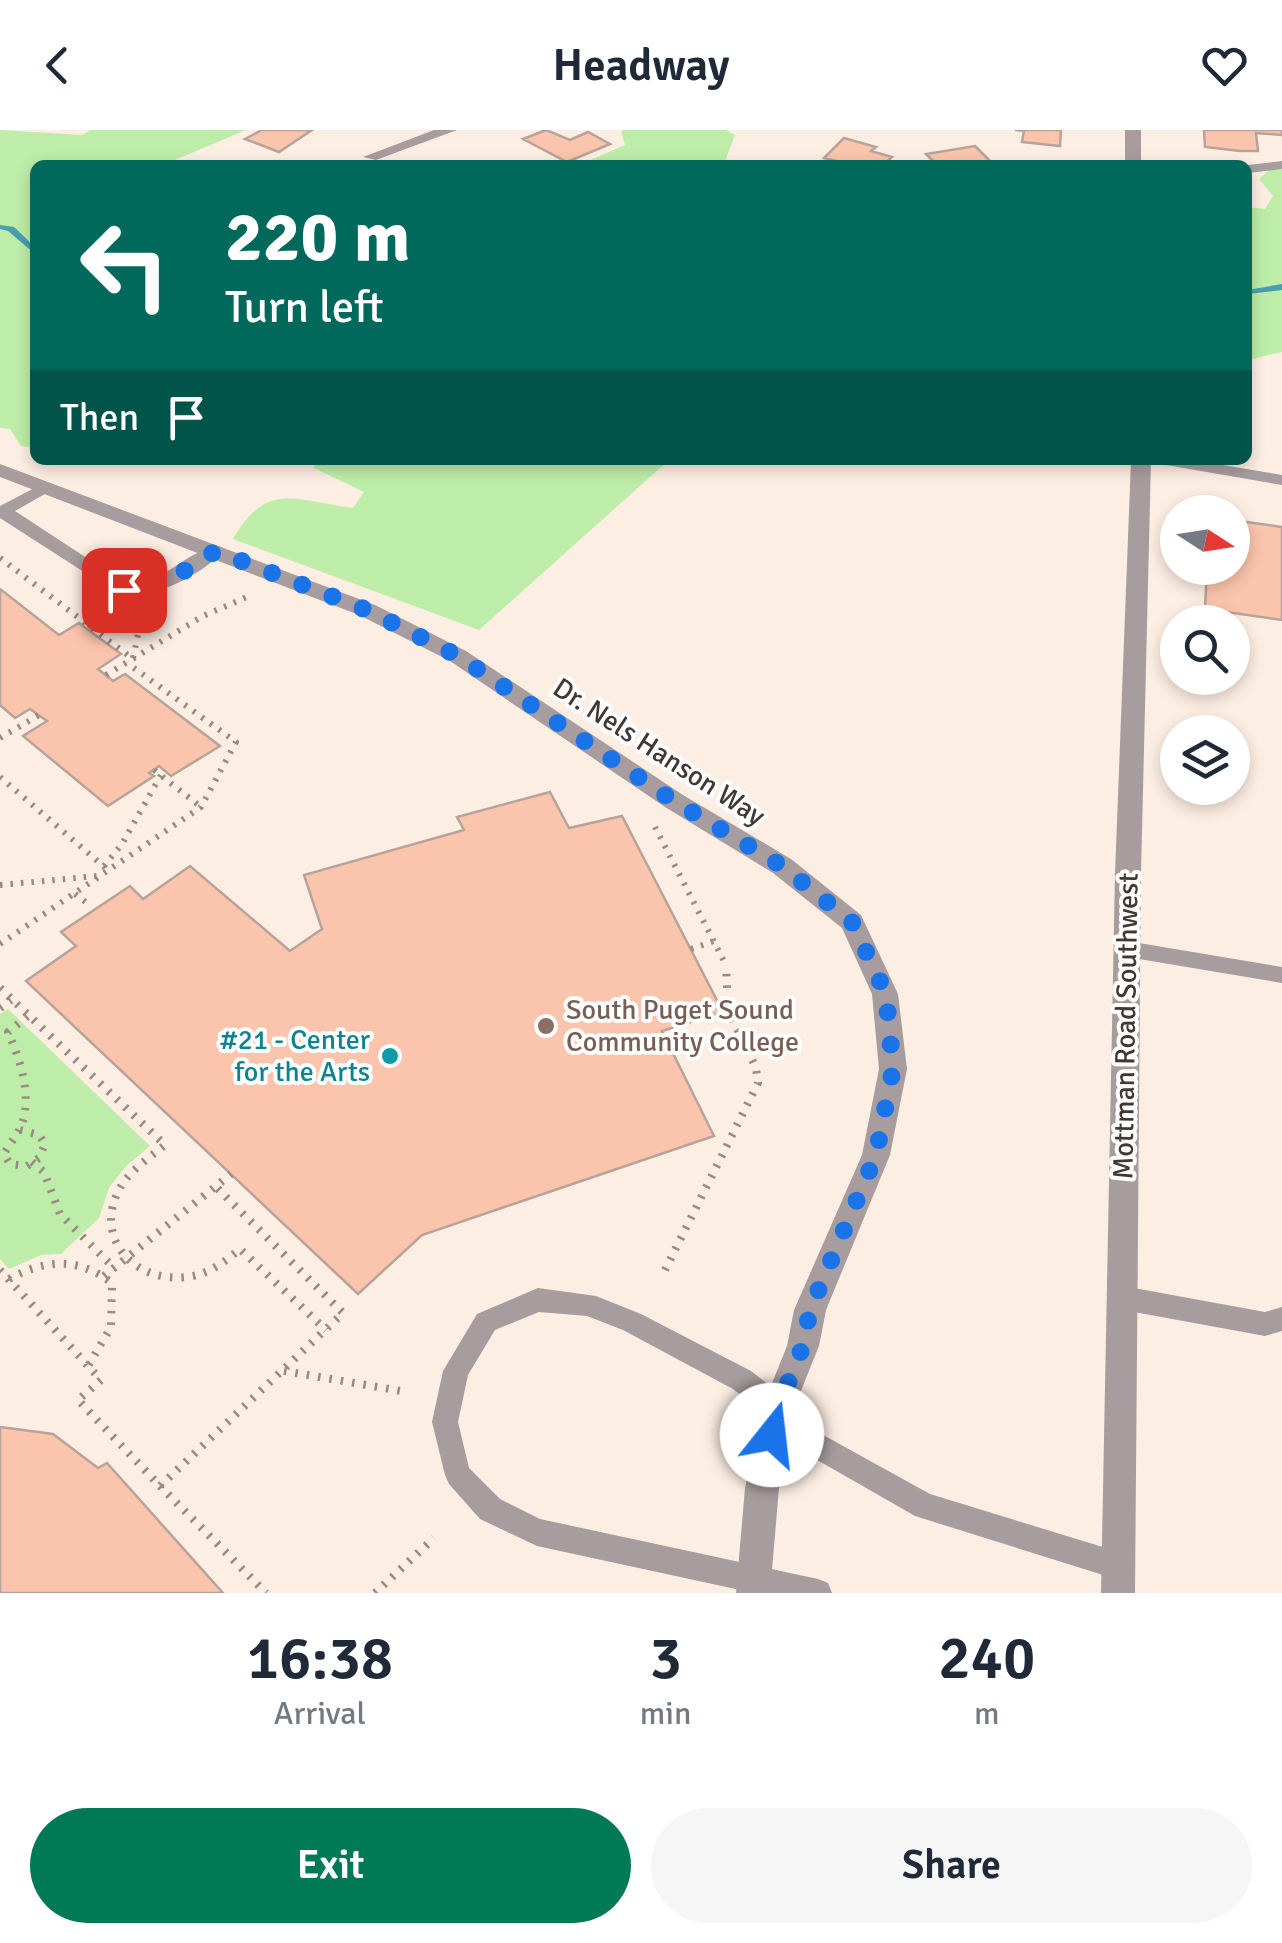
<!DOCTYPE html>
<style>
:root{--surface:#fff;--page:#f6f6f7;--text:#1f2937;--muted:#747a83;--accent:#007955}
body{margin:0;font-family:Signika,sans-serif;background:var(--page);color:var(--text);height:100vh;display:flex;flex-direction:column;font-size:38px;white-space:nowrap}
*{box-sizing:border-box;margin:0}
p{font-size:32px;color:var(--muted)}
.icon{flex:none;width:55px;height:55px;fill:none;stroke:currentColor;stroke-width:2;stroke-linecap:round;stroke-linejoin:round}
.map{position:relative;height:1463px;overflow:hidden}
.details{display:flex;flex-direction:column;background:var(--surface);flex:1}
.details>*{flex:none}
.hud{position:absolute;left:30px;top:30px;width:1222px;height:305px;border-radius:15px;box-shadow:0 5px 15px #0003;background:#00695c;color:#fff;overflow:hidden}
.needle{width:65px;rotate:102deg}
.controls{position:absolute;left:1160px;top:365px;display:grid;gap:20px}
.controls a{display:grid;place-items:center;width:90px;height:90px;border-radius:50%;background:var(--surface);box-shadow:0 5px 15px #0003;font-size:50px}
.pin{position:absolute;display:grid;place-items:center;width:85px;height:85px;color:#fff;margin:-42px;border-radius:20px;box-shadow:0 5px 15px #0006}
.me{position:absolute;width:110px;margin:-55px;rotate:16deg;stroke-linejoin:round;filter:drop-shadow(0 0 8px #0008)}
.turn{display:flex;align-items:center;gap:35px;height:210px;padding:0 30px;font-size:45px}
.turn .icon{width:130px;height:130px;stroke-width:2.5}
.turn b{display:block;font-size:70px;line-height:85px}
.then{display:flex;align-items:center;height:95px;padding:0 30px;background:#0003;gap:20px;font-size:38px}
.eta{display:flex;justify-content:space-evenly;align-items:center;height:170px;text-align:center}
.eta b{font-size:60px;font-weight:600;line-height:70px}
.button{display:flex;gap:20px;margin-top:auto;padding:20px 30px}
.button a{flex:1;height:115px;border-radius:60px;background:var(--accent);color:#fff;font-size:40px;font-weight:600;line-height:115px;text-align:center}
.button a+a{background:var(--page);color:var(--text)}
header{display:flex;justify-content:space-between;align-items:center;height:130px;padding:0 30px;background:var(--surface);font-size:45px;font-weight:600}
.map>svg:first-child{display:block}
</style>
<header><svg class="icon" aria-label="back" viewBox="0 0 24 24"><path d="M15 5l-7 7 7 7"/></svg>Headway<svg class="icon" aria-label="heart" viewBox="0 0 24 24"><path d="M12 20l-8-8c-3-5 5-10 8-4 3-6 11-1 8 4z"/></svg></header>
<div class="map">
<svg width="1282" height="1463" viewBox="0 0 1282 1463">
<rect width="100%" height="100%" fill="#fdeee3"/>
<path fill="#bdeda8" d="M0,0L82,5L91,0H246L163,35H35V318L21,316L10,299L0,298Z
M624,0H726L735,5L725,31L734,35H579L625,15L621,1Z
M1273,37H1282V222L1248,230V77L1265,79L1273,66L1259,49Z
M316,330H669L479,500L233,409C267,350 295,371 353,378L364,362L314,338Z
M8,879L150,1016L126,1036L109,1058L99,1088L61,1124L41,1125L9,1139L0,1129V884Z"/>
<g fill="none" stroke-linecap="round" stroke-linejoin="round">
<path fill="#489fb2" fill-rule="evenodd" d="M0,95L14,97L35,117V124L8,101L0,99Z
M1282,154V160L1248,164V160Z"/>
</g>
<path fill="#fbc5ad" stroke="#b8a39a" stroke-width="2.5" d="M262,0H312L279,22L245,9Z
M546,0L570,10L588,2L610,14L567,32L523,9Z
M1015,0H1061L1060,16L1022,12L1024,1Z
M1204,0H1282V5L1256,3L1258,21H1240L1205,17Z
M844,8L876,17L871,21L892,27L883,35H852L824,28Z
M975,16L991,32L937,35L926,24Z
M1232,390L1282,397V490L1205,479L1207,438H1232Z
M0,459L59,505L79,493L121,524L98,539L113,551L125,544L220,616L171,646L159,636L149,643L154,646L108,676L23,606L47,591L30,579L15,588L0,575Z
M550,662L569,698L622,686L723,882L662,901L714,1006L422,1105L358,1164L26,851L76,816L61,802L130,756L143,769L190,736L290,821L322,799L304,745L464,700L457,687Z
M0,1297L53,1304L98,1338L107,1333L223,1463H0Z"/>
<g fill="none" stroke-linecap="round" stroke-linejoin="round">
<path stroke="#978c84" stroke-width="6" stroke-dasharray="2.5 8" stroke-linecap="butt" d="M0,428L133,529
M133,528L140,495L137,487
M106,545L203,486L247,467
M0,608L39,585
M154,640L201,677
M0,647L109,741
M655,697L727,837
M104,736L122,714L161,645
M0,755L98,746
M75,764L88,774
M0,814L201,677L236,612L127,533
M691,819L714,811"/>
<path stroke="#978c84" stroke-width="8" stroke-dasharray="2.5 9" stroke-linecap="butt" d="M0,858L165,1015C149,1028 130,1040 120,1058C91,1110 138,1157 193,1146C211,1142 226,1131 240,1119L326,1200
M0,878L11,870
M20,1000L39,1005L45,1014L39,1028L27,1036L10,1034L4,1024C9,1014 17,1006 21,996C33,967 20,929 8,902L29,885
M32,1032L44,1042L60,1084L114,1138
M0,1140L101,1250L78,1270L160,1356L343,1183L215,1056
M665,1140L758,953L756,938L728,880L726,835
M104,1146L231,1044
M9,1149C46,1129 78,1127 112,1153L111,1197L88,1236
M284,1241L407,1262
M160,1356L266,1463
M375,1463L434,1408"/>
<path fill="#a89d9e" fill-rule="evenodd" d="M1282,31V39L1248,43V35Z
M1158,330H1193L1282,345V355L1166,335Z
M46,352L54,357L52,360L15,381L128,455C164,455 193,414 222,417L224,421C200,445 154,471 118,464L0,388V376Z
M1127,811L1282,837V853L1127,827L1120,825L1117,819L1120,813Z
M1123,1156L1265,1182L1282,1177V1201L1265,1206L1123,1180L1114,1176L1111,1168L1114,1160Z
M538,1158L596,1166L641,1184L751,1241L787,1269L816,1301L930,1364L1119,1422L1129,1426L1133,1436L1129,1446L1119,1450L915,1386L798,1319L769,1287L733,1259L623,1200L587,1186L539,1182L495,1200L468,1245L458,1292L469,1338L500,1369L540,1389L818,1449L828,1453L832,1463H754L537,1416L480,1389L449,1354L445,1345L432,1292L443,1241L477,1184Z"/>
<path fill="#a89d9e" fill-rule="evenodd" d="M434,0H457L376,30L363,27Z
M0,334L375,475L466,521L683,665L791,729L861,785L898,864L907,939L890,1025L826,1180L819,1216L794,1278L779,1358L770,1463H736L745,1358L762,1278L787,1216L794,1180L862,1025L879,939L872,864L842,798L773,743L665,677L450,531L359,485L0,347Z"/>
<path fill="#a89d9e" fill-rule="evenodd" d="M1125,0H1141V35H1125Z
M1131,330H1151L1141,743L1135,1463H1101L1115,743Z"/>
</g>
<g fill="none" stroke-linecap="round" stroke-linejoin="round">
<path stroke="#1a73e8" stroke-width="18" stroke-dasharray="0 32.4" d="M124,460C157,464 188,437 216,421L367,480L458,526L674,671L782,736L852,792L886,864L893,939L876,1025L810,1180L803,1216L778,1278L772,1305"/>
</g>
<circle fill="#8d6e63" stroke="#fefefe" stroke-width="4" cx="546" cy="896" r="10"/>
<circle fill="#0f9aa8" stroke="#fefefe" stroke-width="4" cx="390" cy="926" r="10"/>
<g text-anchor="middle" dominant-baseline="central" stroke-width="8" stroke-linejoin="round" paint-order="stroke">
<g font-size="28" fill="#403833" stroke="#fefefe">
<text transform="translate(659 622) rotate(33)">Dr. Nels Hanson Way</text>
<text transform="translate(1126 896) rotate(-89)">Mottman Road Southwest</text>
</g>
<g font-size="28" fill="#785e54" stroke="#fefefe" text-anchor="start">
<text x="566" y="880">South Puget Sound<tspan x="566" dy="32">Community College</tspan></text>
</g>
<g font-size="28" fill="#0d838f" stroke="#fefefe" text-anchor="end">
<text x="370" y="910">#21 - Center<tspan x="370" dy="32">for the Arts</tspan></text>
</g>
</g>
</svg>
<div class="controls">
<a><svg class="needle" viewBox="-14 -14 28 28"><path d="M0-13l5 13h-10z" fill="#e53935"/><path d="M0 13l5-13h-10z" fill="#747a83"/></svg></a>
<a><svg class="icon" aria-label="search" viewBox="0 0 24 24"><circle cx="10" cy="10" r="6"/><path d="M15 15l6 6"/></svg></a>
<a><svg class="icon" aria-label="layers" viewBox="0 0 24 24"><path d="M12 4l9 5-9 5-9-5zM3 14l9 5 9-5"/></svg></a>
</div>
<div class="pin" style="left:124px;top:460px;background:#d93025"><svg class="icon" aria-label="arrive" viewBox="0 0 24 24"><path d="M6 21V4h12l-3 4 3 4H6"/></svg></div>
<svg class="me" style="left:772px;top:1305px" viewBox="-20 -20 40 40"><circle r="19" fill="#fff"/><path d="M0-13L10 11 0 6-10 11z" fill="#1a73e8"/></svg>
<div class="hud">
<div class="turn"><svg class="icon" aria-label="left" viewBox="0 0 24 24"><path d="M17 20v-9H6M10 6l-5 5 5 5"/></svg><div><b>220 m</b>Turn left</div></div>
<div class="then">Then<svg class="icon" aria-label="arrive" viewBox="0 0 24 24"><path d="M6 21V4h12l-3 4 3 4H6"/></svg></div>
</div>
</div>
<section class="details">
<div class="eta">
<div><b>16:38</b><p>Arrival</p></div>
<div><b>3</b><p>min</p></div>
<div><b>240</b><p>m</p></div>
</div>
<div class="button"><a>Exit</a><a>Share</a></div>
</section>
